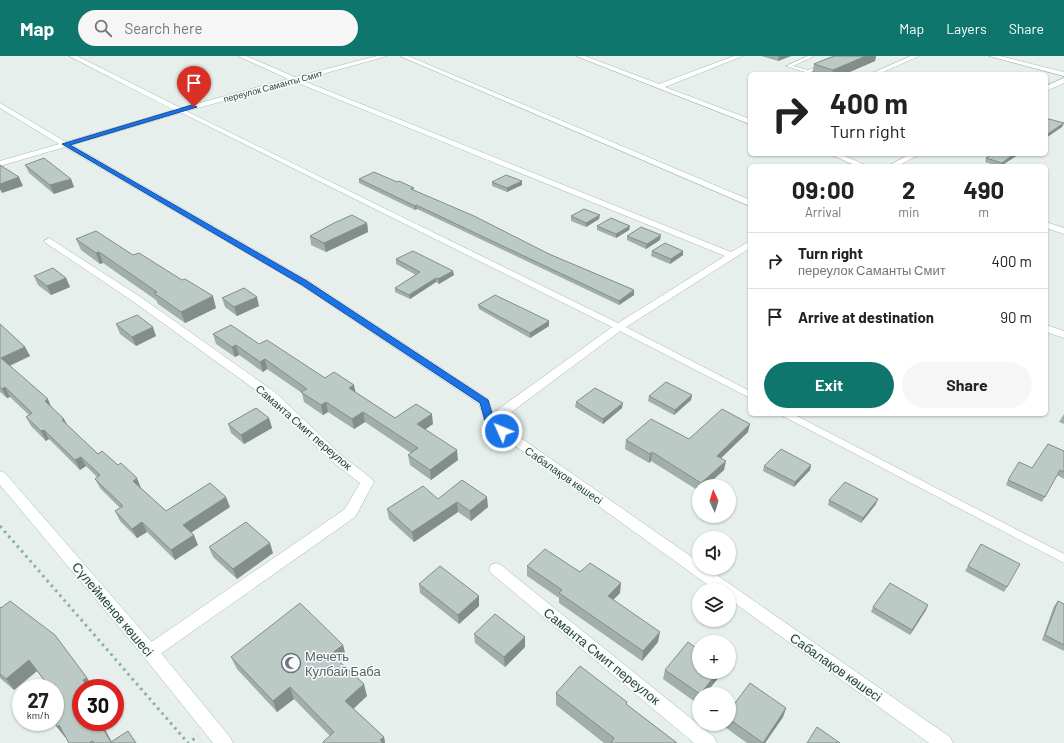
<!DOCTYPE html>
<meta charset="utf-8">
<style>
:root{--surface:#fff;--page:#f6f6f6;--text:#222;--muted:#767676;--line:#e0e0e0;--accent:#0f766e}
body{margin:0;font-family:Barlow,sans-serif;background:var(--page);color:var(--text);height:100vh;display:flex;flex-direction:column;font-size:15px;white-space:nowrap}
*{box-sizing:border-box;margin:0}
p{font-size:13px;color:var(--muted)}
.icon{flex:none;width:22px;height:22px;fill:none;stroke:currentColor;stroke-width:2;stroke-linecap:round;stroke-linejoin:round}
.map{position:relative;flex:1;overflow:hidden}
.sheet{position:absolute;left:748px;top:108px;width:300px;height:252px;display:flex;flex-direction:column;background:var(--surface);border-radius:6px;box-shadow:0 1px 3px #0004}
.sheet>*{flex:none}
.top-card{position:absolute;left:748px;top:16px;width:300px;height:84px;border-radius:6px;box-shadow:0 1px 3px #0004;background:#fff;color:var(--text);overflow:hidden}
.needle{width:26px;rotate:356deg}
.tools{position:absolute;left:692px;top:423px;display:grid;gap:8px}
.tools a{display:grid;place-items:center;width:44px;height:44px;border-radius:50%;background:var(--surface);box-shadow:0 1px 3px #0004;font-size:20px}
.speed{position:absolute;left:12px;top:623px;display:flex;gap:8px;font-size:20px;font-weight:700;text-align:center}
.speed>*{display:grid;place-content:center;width:52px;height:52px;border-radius:50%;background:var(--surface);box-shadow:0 1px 3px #0004;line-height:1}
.speed small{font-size:10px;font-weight:400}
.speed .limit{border:6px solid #d22;background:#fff;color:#111}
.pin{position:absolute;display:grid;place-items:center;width:34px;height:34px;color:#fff;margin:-41px -17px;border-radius:50% 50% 50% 0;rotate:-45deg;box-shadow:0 0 4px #0007}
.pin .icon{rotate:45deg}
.me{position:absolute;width:44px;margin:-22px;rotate:314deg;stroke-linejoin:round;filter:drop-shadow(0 0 3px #0008)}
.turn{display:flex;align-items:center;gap:14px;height:84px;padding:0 16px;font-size:18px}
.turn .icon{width:52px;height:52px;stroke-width:2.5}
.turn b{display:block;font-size:28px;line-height:34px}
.eta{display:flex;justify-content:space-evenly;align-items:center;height:68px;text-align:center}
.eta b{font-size:24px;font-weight:700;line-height:28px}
.cta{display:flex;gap:8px;margin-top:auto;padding:8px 16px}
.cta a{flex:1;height:46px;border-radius:24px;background:var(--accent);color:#fff;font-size:16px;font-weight:700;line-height:46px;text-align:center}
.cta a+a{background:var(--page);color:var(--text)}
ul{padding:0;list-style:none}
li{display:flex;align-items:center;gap:12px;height:56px;padding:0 16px;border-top:1px solid var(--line)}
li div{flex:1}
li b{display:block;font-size:15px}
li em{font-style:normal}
header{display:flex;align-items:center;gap:24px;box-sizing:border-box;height:56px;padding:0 20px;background:var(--accent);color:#fff}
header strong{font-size:19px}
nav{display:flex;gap:22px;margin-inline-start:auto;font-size:14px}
.search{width:280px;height:36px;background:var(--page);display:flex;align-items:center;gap:10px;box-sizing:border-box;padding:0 14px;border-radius:22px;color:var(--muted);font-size:15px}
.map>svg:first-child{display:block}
</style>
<header>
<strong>Map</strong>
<div class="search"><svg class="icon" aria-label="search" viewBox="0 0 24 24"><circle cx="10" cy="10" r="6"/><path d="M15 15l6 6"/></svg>Search here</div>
<nav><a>Map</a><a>Layers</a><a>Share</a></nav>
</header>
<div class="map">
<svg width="1064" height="687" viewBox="0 0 1064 687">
<rect width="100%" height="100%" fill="#e6efeb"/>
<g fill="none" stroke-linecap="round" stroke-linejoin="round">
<defs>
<path id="service" d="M808,0H814L793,10L808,14L823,9L825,10L808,17L786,10Z
M178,53H182L622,269L750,335V342L616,273L178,55Z
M781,358H793L1064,498V507L783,360Z"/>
<path id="minor" d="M69,0H77L181,52L288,23L238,0H246L295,21L377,0H387L301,24L731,196L750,185V192L623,273L498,366L699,506V512H707L734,531L950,681L953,687H929L729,543V534H715L486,369L479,348L301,229L65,91L0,110V105L59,88L0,52V47L66,86L174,54ZM294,26L298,27L725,200L615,269L493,357L488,343L309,225L72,89L183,56Z
M400,0H408L750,144V150Z
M576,0H585L659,28L734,0H743L665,31L750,63V68Z
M911,0H919L879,18H870Z
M989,0H1000L1064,16V20Z
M1064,22V27L1046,35V30Z
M829,98H840L868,110H857Z
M910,98H920L898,110H888Z
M1046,166L1064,172V178L1046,172Z
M49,182L139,240L276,337L340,398L372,423L374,426L355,461L156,601L150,603L144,601L142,596L144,591L345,453L360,427L330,404L268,343L131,244L46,187L44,185Z
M1046,269L1064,275V282L1046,276Z
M496,507L501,509L714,681L717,687H694L491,517L489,513L491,509Z"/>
<path id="secondary" d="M0,415L5,417L156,591L230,681L233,687H213L144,601L0,429Z"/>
</defs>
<use href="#service" stroke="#a8b8b2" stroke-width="1"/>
<use href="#minor" stroke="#a8b8b2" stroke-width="1"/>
<use href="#secondary" stroke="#a4bbb3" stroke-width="1"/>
<path stroke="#86b3a5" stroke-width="3" stroke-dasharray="2.5 4" stroke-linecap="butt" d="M0,470L188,687L198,680"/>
<use href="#service" fill="#fff" fill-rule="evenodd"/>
<use href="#minor" fill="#fff" fill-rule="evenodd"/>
<use href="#secondary" fill="#fff" fill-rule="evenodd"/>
</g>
<path fill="#a1aea9" d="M761,0H791L778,5Z
M834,0H876L875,5L845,18H812L814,8Z
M992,98H1019L1001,110H997L985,106L986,102Z
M25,109L71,123L74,131L54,138L29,117Z
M359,123L397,126L549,198L634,234V239L619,249L417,153L415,154L359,127Z
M492,126L522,129L507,136L492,130Z
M571,160L599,163L586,171L571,165Z
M367,167L368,176L326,196L311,189L310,180Z
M597,170H630L629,174L616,182L597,174Z
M627,180L660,184L646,193L627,184Z
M76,183L133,199L216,252L185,267L158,248L156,244L103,207L100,208L81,194Z
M652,195L683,199L670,208L651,200Z
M396,203L454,219L439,228L436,226L410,243L395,236V232L416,219L396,208Z
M34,220L66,222L70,231L51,239L38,229Z
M222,242L259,250L237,260L225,251Z
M478,249L549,265V270L530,282L479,253Z
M0,268L25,291L30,300L10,310L52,351L67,369L98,398L141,432L166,455L230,451L191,477L198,489L175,504L147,476L137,482L120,465L115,455L120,452L100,432L95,423L97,421L86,410L80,414L49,383L46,385L31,370L26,361L29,359L10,341L7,342L0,336Z
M116,268L156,280L136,290L120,278Z
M213,278L259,288L325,322L355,336L395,362L433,368L425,373L458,404L431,424L410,409L408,399L411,397L365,366L354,373L328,356L323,359L304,346L302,337L267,313L263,316L239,299L235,301L216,288Z
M692,339L691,344L674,359L648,345L649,340Z
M576,346L622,352L603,368L575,351Z
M1064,358V368L1059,366Z
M269,362L272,372L244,388L231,377L228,368Z
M748,376L721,402L724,414L706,430H699V435L651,405L649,407L625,393L626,384L689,383Z
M1064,395V423L1057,419L1042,446L1006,429L1008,424L1032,412Z
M811,409L810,414L794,431L763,415L764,410Z
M438,443L488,451L471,465L458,456L414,486L389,463L387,453Z
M829,444L876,448L861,467L828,449Z
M209,491L273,497L237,523L213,501Z
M527,510L580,516L620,537L613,544L658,586L642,605L559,547V542L527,520Z
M968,510L1007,531L1004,536L965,515Z
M419,528L479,540V550L459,568L420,537Z
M1058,545L1064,548V595L1042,584L1054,550Z
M0,551L87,622L94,632H81V666H101L112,686L128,675L136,687H69L66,681H65L57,671L59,644L37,615L14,634L0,622Z
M873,551L926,554L910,579L871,556Z
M474,578L525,591L505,611L475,587Z
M343,589L346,601L339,606L367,640L353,652L384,681L385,687H323V686L330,680L294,643L277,656L237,613L231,601Z
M665,614L720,620L705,638H699V646L698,648L663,623Z
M556,637L627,646V649L677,687H604L556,649Z
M786,652L783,661L765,687H747L722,669L723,668H729V655Z"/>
<path fill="#838d89" d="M779,0H791L778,5Z
M866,0H876L875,5L845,18H832L833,14Z
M1064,67L1062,71L1046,82V79Z
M1014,98H1019L1001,110L1002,107Z
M19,121L23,130L2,137L0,133V128Z
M71,123L74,131L54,138L50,129Z
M522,125V129L507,136V132Z
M416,149L417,153L415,154V150Z
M600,159L599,163L586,171V167Z
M367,167L368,176L326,196L324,187Z
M630,170L629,174L616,182V178Z
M661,179L660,184L646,193L647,188Z
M683,195V199L670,208L671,203Z
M99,196L103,207L100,208L96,197Z
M453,215L454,219L439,228L438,223Z
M66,222L70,231L51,239L47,230Z
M436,222V226L410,243L409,239Z
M634,234V239L619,249V245Z
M213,240L216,252L185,267L181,256Z
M257,241L259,250L237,260L234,251Z
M549,265V270L530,282V277Z
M153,271L156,280L136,290L132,281Z
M236,289L239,299L235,301L232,291Z
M25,291L30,300L6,311L1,302Z
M265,303L267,313L263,316L260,306Z
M354,329L356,338L349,332Z
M5,331L10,341L7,342L2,333Z
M692,339L691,344L674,359L675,354Z
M48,343L52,353L45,345Z
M326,346L328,356L323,359L321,349Z
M623,347L622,352L603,368V363Z
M363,356L365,366L354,373L352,363Z
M432,358L433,368L419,378L417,368Z
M269,362L272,372L244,388L241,379Z
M64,363L69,372L62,364Z
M750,368L748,376L715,408L717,400Z
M44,374L49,383L46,385L41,375Z
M457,394L458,404L431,424L430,414Z
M652,396L651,405L649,407L650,398Z
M81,401L86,410L80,414L75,404Z
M726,405L724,414L706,430H701V427Z
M811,409L810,414L794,431L795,426Z
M137,422L141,432L137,434L133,425Z
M226,441L230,451L187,479L183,469Z
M487,441L488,451L471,465L470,455Z
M878,443L876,448L861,467L863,462Z
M457,446L458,456L414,486L412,476Z
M142,466L147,476L137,482L132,473Z
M194,479L198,489L175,504L171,494Z
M270,487L273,497L237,523L233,513Z
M621,527L620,537L607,550L608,540Z
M479,540V550L459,568L458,559Z
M928,549L926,554L910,579L912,574Z
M660,576L658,586L642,605L643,595Z
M525,581V591L505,611L504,601Z
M343,589L346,601L334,610L331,598Z
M29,604L37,615L14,634L6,623Z
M718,616H721L720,620L705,638H700Z
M87,622L94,632H88L83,624Z
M364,628L367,640L349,657L345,645Z
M290,631L294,643L277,656L273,645Z
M786,652L783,661L765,687H763Z
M99,666H101L112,687H111Z
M59,669L68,680L65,681L57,671Z
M384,681L385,687H380V684Z"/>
<path fill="#bbcac4" stroke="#838d89" d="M834,0H866L833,14L814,8Z
M1049,63L1064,67L1046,79V64Z
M992,98H1014L1002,107L986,102Z
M44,102L71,123L50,129L25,109Z
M0,109L19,121L0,128Z
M374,116L397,126L399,125L414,132L411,133L474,160L549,198L634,234L619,245L416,149L415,150L359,123Z
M506,119L522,125L507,132L492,126Z
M584,153L600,159L586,167L571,160Z
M352,159L367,167L324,187L310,180L334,167Z
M611,162L630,170L616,178L597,170Z
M641,171L661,179L647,188L627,180Z
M96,175L133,199L139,197L182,224L185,223L213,240L181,256L154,237L157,236L99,196L96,197L76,183Z
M665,187L683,195L671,203L652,195Z
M413,195L453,215L438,223L436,222L409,239L395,232L420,216L396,203Z
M53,212L66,222L47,230L34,220Z
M244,232L257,241L234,251L222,242Z
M495,239L549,265L530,277L478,249Z
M137,259L153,271L132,281L116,268Z
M0,268L25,291L1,302L48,343L45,345L64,363L62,364L98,398L102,395L118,409L121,407L137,422L133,425L166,455L210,427L226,441L183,469L194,479L171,494L142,466L132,473L115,455L123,450L95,423L100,419L81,401L75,404L44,374L41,375L26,361L32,357L5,331L2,333L0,331Z
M231,269L259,288L267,284L325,322L334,316L354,329L349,332L395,362L416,348L432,358L417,368L457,394L430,414L408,399L418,392L363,356L352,363L326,346L321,349L301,336L307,333L265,303L260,306L236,289L232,291L213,278Z
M666,326L692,339L675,354L649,340Z
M595,332L623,347L603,363L576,346Z
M256,352L269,362L241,379L228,368Z
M722,353L750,368L717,400L726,405L701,427L652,396L650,398L626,384L651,363L689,383Z
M1048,388L1064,395V416L1060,414L1045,441L1008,424L1019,406L1032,412Z
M781,393L811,409L795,426L764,410Z
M462,424L487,441L470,455L457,446L412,476L387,453L423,430L438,443Z
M845,426L878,443L863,462L829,444Z
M246,466L270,487L233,513L209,491Z
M981,488L1020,508L1007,531L968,510Z
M545,493L580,516L590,507L621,527L608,540L660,576L643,595L559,537L562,534L527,510Z
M440,510L479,540L458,559L419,528Z
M890,527L928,549L912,574L873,551Z
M10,545L55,579L87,622L83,624L88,632H81V666H99L111,686L128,675L136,687H94L93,685L89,687H69L59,669L57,671L55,666V646L59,644L55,639V632H50L29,604L6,623L0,618V551L1,552Z
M1058,545L1064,548V589L1045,579Z
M300,547L343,589L331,598L364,628L345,645L384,681L380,684L383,687H323V686L334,676L290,631L273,645L231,601Z
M495,558L525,581L504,601L474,578Z
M688,586L699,594V616H718L700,638L665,614Z
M580,610L627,646L626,648L677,687H611L614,682L556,637Z
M750,627L786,652L763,687L729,663V655Z
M817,671L840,687H807Z"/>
<path fill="#1a73e8" stroke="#114b97" d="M192,49L197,51L70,89L307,225L488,344L494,364L507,375L506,377H499L486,368L480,347L302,229L62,88Z"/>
<defs>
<symbol id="mosque-ring" viewBox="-11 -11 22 22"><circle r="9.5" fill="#f7fbf9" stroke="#6b7280" stroke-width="1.5"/><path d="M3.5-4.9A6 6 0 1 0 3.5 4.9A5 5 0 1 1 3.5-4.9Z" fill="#6b7280"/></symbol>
</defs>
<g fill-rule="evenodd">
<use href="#mosque-ring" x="280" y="596" width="22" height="22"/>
</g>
<g text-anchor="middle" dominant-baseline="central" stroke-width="3" stroke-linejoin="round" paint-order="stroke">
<g font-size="9" fill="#24423a" stroke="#f7fbf9">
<text transform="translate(273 30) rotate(-15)">переулок Саманты Смит</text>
</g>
<g font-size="11" fill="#24423a" stroke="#f7fbf9">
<text transform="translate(304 371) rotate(41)">Саманта Смит переулок</text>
<text transform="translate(564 419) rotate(35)">Сабалақов көшесі</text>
</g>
<g font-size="13" fill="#24423a" stroke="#f7fbf9">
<text transform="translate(113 553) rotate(50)">Сүлейменов көшесі</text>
<text transform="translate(602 600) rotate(39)">Саманта Смит переулок</text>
<text transform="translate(836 611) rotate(35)">Сабалақов көшесі</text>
</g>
<g font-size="13" fill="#5b616d" stroke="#f7fbf9" text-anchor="start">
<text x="305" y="600">Мечеть<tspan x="305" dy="15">Кулбай Баба</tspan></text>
</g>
</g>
</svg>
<div class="tools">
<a><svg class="needle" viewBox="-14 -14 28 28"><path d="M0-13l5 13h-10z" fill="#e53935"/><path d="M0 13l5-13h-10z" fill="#767676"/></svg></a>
<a><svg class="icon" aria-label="sound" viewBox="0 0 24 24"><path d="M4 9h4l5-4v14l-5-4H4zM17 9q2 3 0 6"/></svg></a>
<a><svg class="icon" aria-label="layers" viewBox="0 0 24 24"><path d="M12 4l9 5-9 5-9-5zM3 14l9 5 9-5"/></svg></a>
<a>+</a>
<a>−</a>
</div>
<div class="speed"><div>27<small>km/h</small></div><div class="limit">30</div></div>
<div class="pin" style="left:194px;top:51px;background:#d93025"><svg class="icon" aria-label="arrive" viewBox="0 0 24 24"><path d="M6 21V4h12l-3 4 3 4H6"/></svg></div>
<svg class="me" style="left:502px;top:375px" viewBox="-20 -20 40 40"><circle r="17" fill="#1a73e8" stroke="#fff" stroke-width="3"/><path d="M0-11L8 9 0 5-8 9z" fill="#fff"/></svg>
<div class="top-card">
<div class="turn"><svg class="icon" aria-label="right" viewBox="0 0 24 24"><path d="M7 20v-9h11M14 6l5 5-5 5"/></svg><div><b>400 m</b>Turn right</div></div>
</div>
<section class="sheet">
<div class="eta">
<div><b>09:00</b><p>Arrival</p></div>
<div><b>2</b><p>min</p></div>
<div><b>490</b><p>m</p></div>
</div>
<ul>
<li><svg class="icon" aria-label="right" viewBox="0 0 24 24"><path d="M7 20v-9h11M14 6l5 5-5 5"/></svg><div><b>Turn right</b><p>переулок Саманты Смит</p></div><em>400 m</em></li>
<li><svg class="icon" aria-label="arrive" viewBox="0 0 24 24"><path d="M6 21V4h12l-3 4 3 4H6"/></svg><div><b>Arrive at destination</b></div><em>90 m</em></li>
</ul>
<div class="cta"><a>Exit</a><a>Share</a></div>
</section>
</div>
